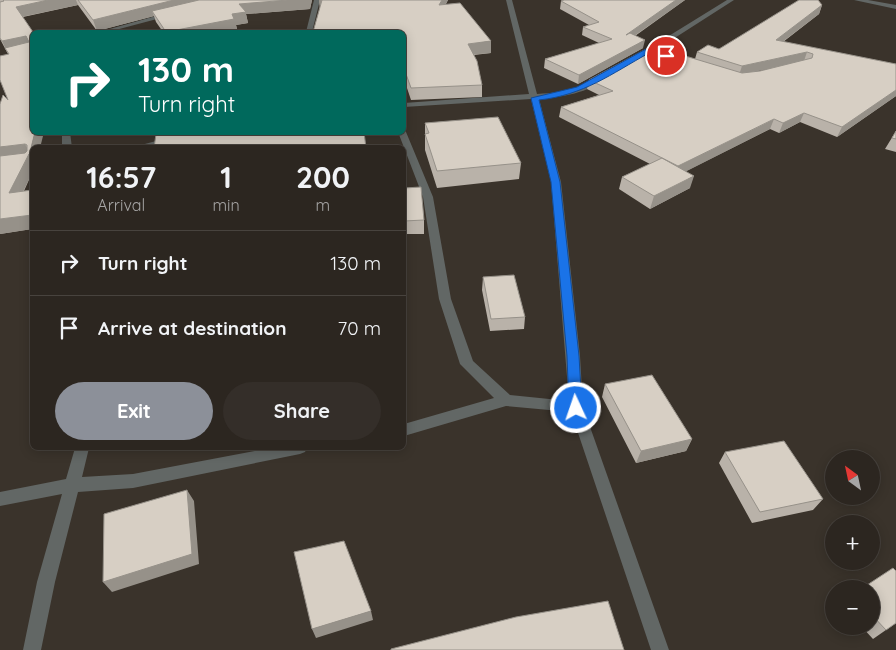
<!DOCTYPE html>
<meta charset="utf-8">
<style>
:root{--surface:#2c2620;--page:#342e29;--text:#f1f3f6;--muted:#a6a5a5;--line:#48433e;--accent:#8c9099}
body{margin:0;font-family:Quicksand,sans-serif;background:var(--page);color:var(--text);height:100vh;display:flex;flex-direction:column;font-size:19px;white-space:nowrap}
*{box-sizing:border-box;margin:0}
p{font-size:16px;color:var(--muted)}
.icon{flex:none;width:28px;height:28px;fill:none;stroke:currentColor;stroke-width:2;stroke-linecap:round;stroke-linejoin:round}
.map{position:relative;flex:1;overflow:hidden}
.drawer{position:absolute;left:30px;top:145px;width:376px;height:305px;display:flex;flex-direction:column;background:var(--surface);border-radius:8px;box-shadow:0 2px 12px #0003,0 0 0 1px var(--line)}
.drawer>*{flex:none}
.guide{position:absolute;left:30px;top:30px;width:376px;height:105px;border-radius:8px;box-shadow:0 2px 12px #0003,0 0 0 1px var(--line);background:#00695c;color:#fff;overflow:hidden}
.needle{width:32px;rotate:327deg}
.controls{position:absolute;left:825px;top:450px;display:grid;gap:10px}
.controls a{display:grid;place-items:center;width:55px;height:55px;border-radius:50%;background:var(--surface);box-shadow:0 2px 12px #0003,0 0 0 1px var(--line);font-size:25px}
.pin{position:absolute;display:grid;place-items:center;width:42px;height:42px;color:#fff;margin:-21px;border:2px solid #fff;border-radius:50%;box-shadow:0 1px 5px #0007}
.me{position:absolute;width:55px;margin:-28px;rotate:357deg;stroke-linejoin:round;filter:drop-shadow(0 0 4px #0008)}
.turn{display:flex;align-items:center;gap:18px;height:105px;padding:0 25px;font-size:22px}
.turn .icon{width:65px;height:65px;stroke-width:2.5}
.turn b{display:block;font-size:35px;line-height:42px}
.eta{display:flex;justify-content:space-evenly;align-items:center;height:85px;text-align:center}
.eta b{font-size:30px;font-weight:700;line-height:35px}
.button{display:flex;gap:10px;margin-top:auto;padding:10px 25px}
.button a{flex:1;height:58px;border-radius:30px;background:var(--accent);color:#fff;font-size:20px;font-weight:700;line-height:58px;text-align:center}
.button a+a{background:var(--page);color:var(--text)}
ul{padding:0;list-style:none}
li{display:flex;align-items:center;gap:15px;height:65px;padding:0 25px;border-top:1px solid var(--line)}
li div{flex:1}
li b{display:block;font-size:19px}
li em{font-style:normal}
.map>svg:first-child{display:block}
</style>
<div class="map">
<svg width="896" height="650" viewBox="0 0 896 650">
<rect width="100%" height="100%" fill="#3a332b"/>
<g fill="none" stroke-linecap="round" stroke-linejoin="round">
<path fill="#626765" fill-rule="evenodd" d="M314,0H320L312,32H306Z
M506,0H512L537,94C552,93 567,92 581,85C589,82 600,73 607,78C589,93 561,97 539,99L561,182L580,356L583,407L669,650H651L571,412L506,406L404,436V424L494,398L460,364L439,299L423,197L398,132H404V130L406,132L433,197L451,299L473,361L510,395L569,401L551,182L531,99L404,107V103L529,94Z
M727,0H734L645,57L638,55Z
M854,0H868L896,5V9Z
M170,12L173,14L172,15L108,32H99Z
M62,132H70L72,148H62Z
M171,137L175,140L174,142L149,148H130Z
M75,448H89L82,477L133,474L270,448H307L305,452L300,454L133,488L78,492L55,582L41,650H23L37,582L62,494L0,506V492L66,479Z"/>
</g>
<path fill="#b9b2a9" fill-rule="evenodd" d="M0,0H312L310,9L246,14L248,23L236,25L237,29L220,32H163L156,22L154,16L97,31L78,5L23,17L32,173L24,191L32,190V229L0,234L8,100V54L0,39Z
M319,0H448L446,4L491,53L474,55L482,85V97L411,100L406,85H404V32L320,8Z
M685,0L635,36L643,48L578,84L544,68L545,59L599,43L582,35L583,27L589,25L560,9L561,1Z
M822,5L819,14L783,42L896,64V96L837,137L800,122L779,133L770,129L686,171L690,188L650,209L619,189L622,177L650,164L559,117L561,107L599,95L587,89L589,80L695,59L697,52L719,49ZM776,67L760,71L752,72Z
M425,123L521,163L519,179L437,188L425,150Z
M896,131V152L885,149Z
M404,188L424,220V234H404Z
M483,277L525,317L524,329L490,331L482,290Z
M605,384L692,439L686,451L636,463L602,397Z
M725,452L823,499L813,510L752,523L719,463Z
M871,589L896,623L873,639L861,626H871Z"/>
<path fill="#969189" d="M48,0H76L78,5L21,17L16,7Z
M174,0H217L152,11L154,16L97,31L93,20Z
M288,0H312L310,9L246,14L248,23L236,25L237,29L220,32H166L232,14L239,4Z
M319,0H323L320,8Z
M442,0H448L439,15V5Z
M676,0H685L624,43L626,35Z
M822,5L819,14L773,49L776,40Z
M26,36L32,47L7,52L2,41Z
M645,40L643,48L578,84L579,75Z
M491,41V53L468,55V44Z
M807,52L804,61L739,75L742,66Z
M896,90V96L837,137L842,127Z
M804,113L800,122L779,133L783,123Z
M774,119L770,129L675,177L678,166Z
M35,132H44L40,148H32V173L16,206L9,193L0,161V147L25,144L30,153Z
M694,176L690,188L650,209L654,196Z
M32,215V229L0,234V219Z
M692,439L686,451L636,463L641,451Z
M187,490L194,501L199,564L112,592L103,582Z
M371,611L373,620L316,638L312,629Z"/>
<path fill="#d7cfc4" stroke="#969189" d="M3,0H48L16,7L33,32L32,132H35L29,156V154L9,193L32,190V215L0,219V156L25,153L27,151V145L25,144L0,147V104L3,95L8,100L0,80V56L9,54L5,48L29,42L26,36L2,41L0,38V2L4,1Z
M78,0H174L93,20Z
M199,0H288L239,4L246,12L232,14L234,19L166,32L152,11Z
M322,0H442L439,5L460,3L491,41L468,44L477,61L482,85L411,88L406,74H404V32H313Z
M564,0H676L626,35L630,33L645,40L579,75L545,59L612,39L583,27L599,22L561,1Z
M799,0H818L822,5L776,40L896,64V90L842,127L804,113L783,123L774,119L678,166L561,107L613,91L589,80L652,46L742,73L760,71L812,58L813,54L807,52L742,66L697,52L708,45L719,49Z
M498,117L521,163L437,171L425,134L429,133L425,123Z
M896,131V139L892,138Z
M160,132H321V135L364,132L366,148H154L156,134Z
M662,158L694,176L654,196L622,177Z
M421,187L424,220L404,221V188Z
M514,275L525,317L491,319L483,277Z
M652,375L692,439L641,451L605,384Z
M784,441L823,499L760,512L725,452Z
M187,490L192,554L103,582L104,514Z
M344,541L371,611L312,629L294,552Z
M893,568L896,571V623L886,630L871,614V589H861Z
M608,601L624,650H391V649L516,617Z"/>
<path fill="#1a73e8" stroke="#114b97" d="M646,49L669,56L666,58L649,53C611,74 584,95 539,100L560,182L579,356L582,408L580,411L576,413L571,411L569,408L567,356L551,182L531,98L577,87Z"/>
</svg>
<div class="controls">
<a><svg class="needle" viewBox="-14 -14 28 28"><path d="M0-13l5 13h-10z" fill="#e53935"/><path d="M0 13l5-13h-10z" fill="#a6a5a5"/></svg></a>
<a>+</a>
<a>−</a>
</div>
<div class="pin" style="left:666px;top:56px;background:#d93025"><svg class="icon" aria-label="arrive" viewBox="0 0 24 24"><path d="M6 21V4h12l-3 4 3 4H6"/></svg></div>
<svg class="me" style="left:576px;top:408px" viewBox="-20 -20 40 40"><circle r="17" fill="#1a73e8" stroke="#fff" stroke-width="3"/><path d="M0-11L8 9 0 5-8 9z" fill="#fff"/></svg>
<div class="guide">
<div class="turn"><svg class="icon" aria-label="right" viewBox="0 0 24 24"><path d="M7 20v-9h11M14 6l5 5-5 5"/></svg><div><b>130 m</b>Turn right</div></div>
</div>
<section class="drawer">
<div class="eta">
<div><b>16:57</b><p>Arrival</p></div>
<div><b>1</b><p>min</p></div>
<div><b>200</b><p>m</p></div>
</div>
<ul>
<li><svg class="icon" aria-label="right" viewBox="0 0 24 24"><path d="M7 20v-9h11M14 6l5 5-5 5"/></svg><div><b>Turn right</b></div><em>130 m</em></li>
<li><svg class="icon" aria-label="arrive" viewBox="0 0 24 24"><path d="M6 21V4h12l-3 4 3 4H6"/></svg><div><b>Arrive at destination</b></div><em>70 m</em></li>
</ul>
<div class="button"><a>Exit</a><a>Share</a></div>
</section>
</div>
